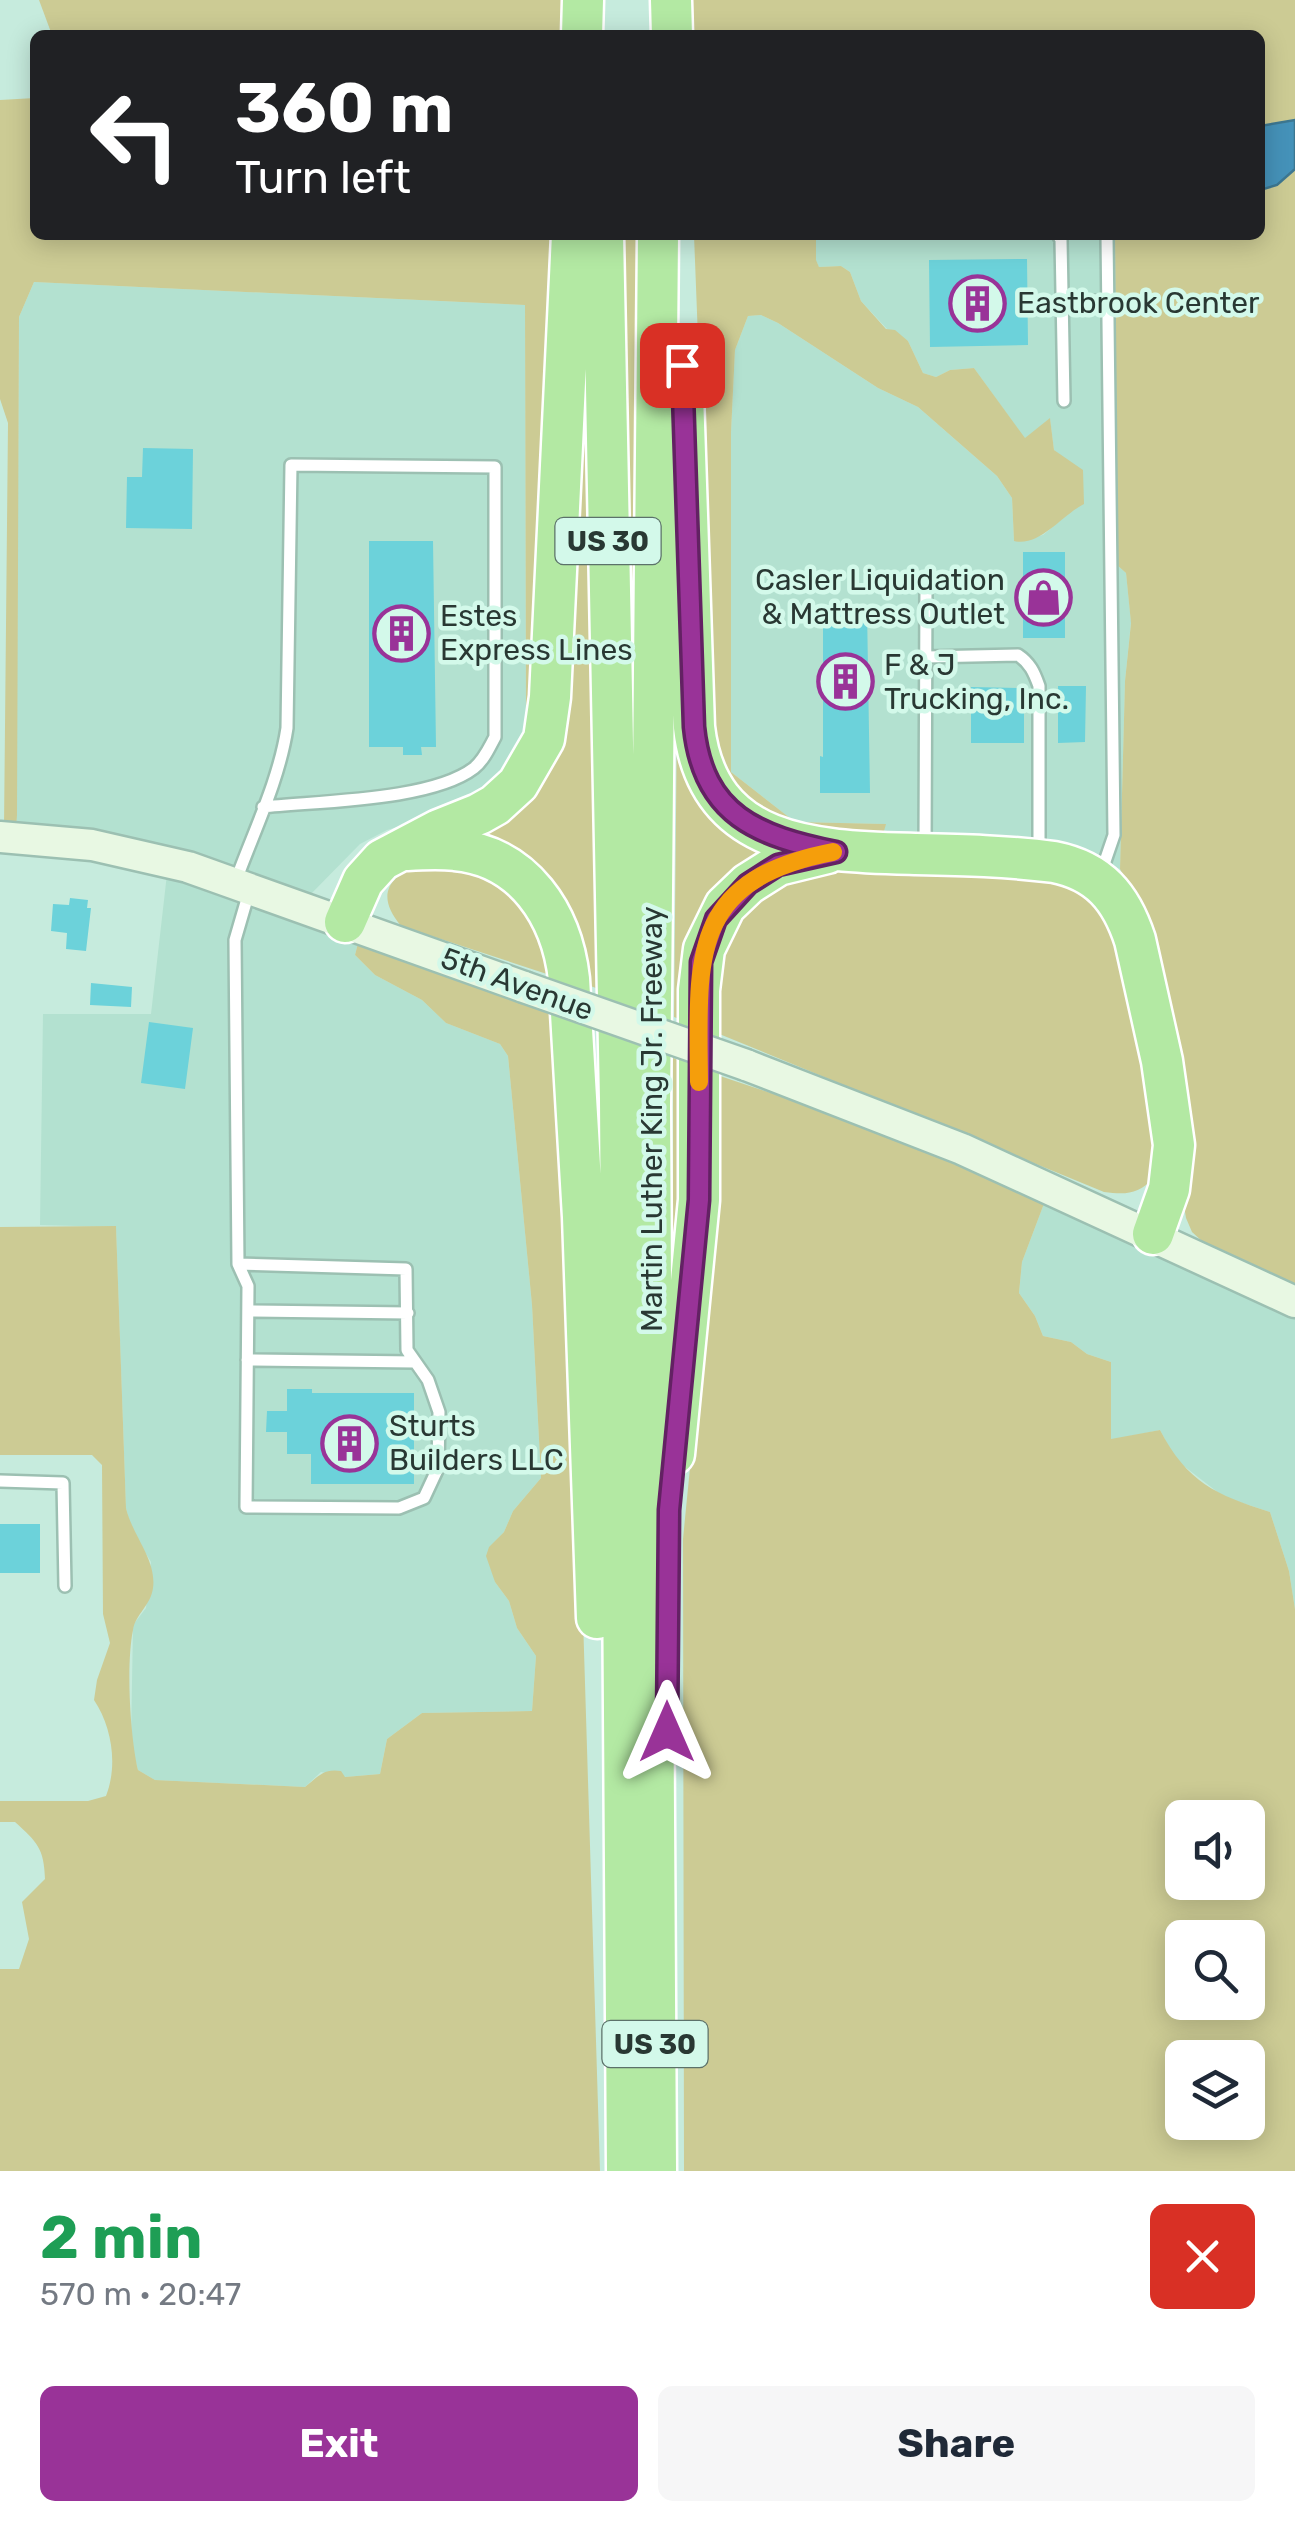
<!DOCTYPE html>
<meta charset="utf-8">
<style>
:root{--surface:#fff;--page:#f6f6f7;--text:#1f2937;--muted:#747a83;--accent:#993398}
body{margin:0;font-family:Rubik,sans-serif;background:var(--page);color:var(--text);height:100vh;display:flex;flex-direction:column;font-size:38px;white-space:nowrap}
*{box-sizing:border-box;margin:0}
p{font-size:32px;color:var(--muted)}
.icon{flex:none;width:55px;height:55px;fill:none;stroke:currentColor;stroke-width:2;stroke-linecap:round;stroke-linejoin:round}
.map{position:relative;height:2171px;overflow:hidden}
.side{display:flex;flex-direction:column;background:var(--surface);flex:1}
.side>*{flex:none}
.hud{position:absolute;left:30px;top:30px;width:1235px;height:210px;border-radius:15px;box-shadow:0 5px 25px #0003;background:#202124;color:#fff;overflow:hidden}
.tools{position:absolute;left:1165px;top:1800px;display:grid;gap:20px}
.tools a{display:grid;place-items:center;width:100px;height:100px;border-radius:15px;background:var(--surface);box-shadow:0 5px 25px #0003;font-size:50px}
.pin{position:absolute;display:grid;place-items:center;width:85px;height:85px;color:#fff;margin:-42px;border-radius:20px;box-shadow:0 5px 15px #0006}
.me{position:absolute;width:110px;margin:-55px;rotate:0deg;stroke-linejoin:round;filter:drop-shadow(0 0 8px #0008)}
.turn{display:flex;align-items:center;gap:35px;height:210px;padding:0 40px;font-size:45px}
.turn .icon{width:130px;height:130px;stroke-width:2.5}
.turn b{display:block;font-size:70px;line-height:85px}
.round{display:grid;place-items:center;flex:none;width:105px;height:105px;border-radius:15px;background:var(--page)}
.summary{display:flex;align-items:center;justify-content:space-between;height:170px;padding:0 40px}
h1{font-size:60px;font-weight:700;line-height:75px;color:#1e9e55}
.button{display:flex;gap:20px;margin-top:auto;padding:20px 40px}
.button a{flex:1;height:115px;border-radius:15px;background:var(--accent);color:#fff;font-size:40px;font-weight:700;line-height:115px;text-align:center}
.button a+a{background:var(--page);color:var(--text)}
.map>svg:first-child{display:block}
</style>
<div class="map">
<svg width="1295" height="2171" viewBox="0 0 1295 2171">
<rect width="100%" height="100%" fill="#c6ebdd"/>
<path fill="#b3e1d0" d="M816,235H1115L1117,565L1126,573L1131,622L1125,681L1120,869L1087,854L882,838L885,824L795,822L731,772V433L735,350L748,316L761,315L778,323L878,388L918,407L997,476L1012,498L1014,541L1043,535L1074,509V467L1054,450L1050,419L1025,439L974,368L950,370L936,377L923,373L908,341L887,329L861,301L850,272L841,266L819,267L816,261Z
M34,282L525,305L526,726L515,756L495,784L439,815L387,830L360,844L310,895L16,828L19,317Z
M167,874L358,943L355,955L375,975L422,1000L446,1023L500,1044L508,1056L532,1305L541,1478L513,1511L504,1532L490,1547L495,1582L509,1601L517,1628L536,1656L532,1711L422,1713L387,1739L380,1774L345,1777L321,1772L305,1787L155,1780L138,1770L131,1742L133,1625L146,1608L151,1562L131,1529L126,1508L116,1227L40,1225L43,1014H151Z
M1045,1201L1295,1316V1609L1289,1571L1270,1512L1224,1497L1176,1460L1160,1430L1111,1440V1362L1087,1354L1071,1342L1043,1336L1035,1316L1019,1293L1022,1262Z"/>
<path fill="#cccb94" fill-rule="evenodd" d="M39,0H569L568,35H52Z
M685,0H1295V1288L1203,1242L1192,1232L1186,1218L1134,896L1120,869L1125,681L1131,623L1126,573L1117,565L1115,235H1260V35H687Z
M35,98V235H558L540,708L515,756L526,725L525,305L34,282L19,317L17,815L16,828H4L8,423L0,399V100Z
M621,235H642L637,979Z
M694,235H816V260L819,267L841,266L850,272L861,301L886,329L895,330L908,341L923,373L936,377L950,370L974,368L1025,438L1050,418L1054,450L1083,470L1084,504C1062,515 1040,547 1014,541L1012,498L997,476L918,407L878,388L778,323L761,315L748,316L735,350L731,433V772L795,822L886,824L882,838L820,835L754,812L714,752Z
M584,340L596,988L582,983L575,945L454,835L520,798Z
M678,614L683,722L769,848L688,1022L674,1017Z
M421,864H460L518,894L556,977L401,926C376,896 387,877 421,864Z
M818,866L1021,873L1072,883L1108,915L1154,1100V1178C1138,1194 1127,1195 1104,1192L712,1031L715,968L744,905Z
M358,943L558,1017L575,1358L600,2171H0V1969H19L29,1939L22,1902L45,1879C44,1848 37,1842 15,1822H0V1801H88L106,1796C118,1765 112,1727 94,1700L97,1680L110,1643L103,1614L102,1465L92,1455H0V1227L116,1226L126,1508C132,1535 157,1560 153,1588C151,1605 135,1615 133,1630C126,1664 130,1736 138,1770L155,1780L305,1787C318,1777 323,1768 341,1771L345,1777L380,1774L387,1739L422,1713L532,1711L536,1656L517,1628L509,1601L495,1582L486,1556L489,1547L504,1532L513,1511L541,1478L532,1305L508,1056L500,1044L446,1023L422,1000L375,975L355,955Z
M673,1058L688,1064L673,1339Z
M714,1074L831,1113L1045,1201L1022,1262L1019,1293L1035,1316L1043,1336L1071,1342L1087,1354L1111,1362V1439L1160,1430C1187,1482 1216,1495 1270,1512L1289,1571L1295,1609V2171H684L683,1539L710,1265ZM1182,1818H1248V1882H1182ZM1182,1938H1248V2002H1182ZM1182,2058H1248V2122H1182Z"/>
<path fill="#4592b9" stroke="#3d7791" stroke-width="2.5" d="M1295,120V169L1277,185L1260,190V126Z"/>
<path fill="#6cd2da" d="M1027,259L1028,345L930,347L929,260Z
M143,448L193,449L192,529L126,528L127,477H142Z
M369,541H433L436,747H421L422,755H403V747H369Z
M1023,552H1065V638H1023Z
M823,608H867L870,793H820V756L823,757Z
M1058,686H1086L1085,742L1058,743Z
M971,687L1024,688V743H971Z
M70,898L88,900L87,908H91L86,951L66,949L67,933L51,931L53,904L69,905Z
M91,983L132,987L131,1007L90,1005Z
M149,1022L193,1028L185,1089L141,1083Z
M287,1389H312V1393H414V1484H311V1454H287V1432H266L267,1411H287Z
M0,1524H40V1573H0Z"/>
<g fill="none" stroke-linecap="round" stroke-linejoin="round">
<defs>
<path id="lane" d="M1058,235L1061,240L1064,401
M1062,302L1107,301
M926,657L1018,655C1030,663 1034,672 1039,686V851
M925,850L926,585
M1101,873L1114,835L1107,235
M235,883C253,833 279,781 287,728L291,465L495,467V737C489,748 484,760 474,768C431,801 317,801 263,807
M238,1264L406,1269L407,1350L428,1380L439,1412L438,1468L424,1498L399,1508L246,1507L248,1286L238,1264L235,940L249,892
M248,1311L408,1313
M247,1360L414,1362
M0,1481L63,1483L65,1586"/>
<path id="secondary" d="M0,837L92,845L188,867L524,987
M746,1065L962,1149L1295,1302"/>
<path id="highway" d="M671,0L672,35
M582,35L583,0
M603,235L620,1099L627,2171
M683,394L694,727C708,850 817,851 915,854C961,855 1008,856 1054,862C1099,871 1121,897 1135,940L1162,1061L1174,1145L1169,1189L1153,1234
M407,850C423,849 439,848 455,850C524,856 562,915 569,979L583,1217L597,1618
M345,922L363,881L382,860L439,830L479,814L495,805L518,784L544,739L550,697L572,235
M674,1454L699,1200V990L704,949L725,906L748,884L778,865L827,853
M656,2171L650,1107L658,235"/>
</defs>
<use href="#lane" stroke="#9cc0b2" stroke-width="16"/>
<use href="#secondary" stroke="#9cc0b2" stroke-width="35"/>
<use href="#highway" stroke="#fff" stroke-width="45"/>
<use href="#lane" stroke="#fff" stroke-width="11"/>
<use href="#secondary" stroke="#e8f8e3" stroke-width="30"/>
<use href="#highway" stroke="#b3e9a3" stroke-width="40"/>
<defs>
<path id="secondary-bridge" d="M524,987L746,1065"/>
</defs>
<use href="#secondary-bridge" stroke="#9cc0b2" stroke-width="35" stroke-linecap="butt"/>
<use href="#secondary-bridge" stroke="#e8f8e3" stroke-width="30"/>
</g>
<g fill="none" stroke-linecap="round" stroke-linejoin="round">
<defs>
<path id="route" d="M667,1732L669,1510L699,1200L701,962L716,919L748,884L778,865L836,852C758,836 703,816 694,727L682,365"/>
</defs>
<use href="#route" stroke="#632163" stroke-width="25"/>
<use href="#route" stroke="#993398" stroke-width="18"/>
<path stroke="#f59e0b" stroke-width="18" d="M699,1082C698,958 688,880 833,852"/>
</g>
<defs>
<symbol id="building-ring" viewBox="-11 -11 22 22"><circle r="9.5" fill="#d3f9ea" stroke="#993398" stroke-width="1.5"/><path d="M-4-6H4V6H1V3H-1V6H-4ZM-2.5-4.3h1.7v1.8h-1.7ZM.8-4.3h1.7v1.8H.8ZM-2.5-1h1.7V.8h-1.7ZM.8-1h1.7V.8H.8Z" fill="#993398"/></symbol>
<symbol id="shop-ring" viewBox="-11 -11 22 22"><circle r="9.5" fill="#d3f9ea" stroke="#993398" stroke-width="1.5"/><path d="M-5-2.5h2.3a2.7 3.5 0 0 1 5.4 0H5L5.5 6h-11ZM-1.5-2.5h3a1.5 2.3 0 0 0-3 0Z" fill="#993398"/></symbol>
</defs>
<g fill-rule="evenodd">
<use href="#building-ring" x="946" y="272" width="63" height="63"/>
<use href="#shop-ring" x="1012" y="566" width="63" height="63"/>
<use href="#building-ring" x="370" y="602" width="63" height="63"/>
<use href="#building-ring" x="814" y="650" width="63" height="63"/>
<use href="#building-ring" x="318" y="1412" width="63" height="63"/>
</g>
<g text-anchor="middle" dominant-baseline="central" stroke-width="9" stroke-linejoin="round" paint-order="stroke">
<g fill="#d3f9ea" stroke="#5c726a" stroke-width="2.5">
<rect x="555.5" y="518" width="105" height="46" rx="8"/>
<rect x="602.5" y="2021" width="105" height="46" rx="8"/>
</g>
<g font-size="28" font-weight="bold" fill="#293833">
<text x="608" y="541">US 30</text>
<text x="655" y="2044">US 30</text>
</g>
<g font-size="30" fill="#293833" stroke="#d3f9ea" text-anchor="start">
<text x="1017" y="303">Eastbrook Center</text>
<text x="1005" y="580" text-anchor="end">Casler Liquidation<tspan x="1005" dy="34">&amp; Mattress Outlet</tspan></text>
<text x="440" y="616">Estes<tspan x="440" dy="34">Express Lines</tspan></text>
<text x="884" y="665">F &amp; J<tspan x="884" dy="34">Trucking, Inc.</tspan></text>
<text x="389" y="1426">Sturts<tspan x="389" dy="34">Builders LLC</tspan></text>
</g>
<g font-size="30" fill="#293833" stroke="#d3f9ea">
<text transform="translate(517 984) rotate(20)">5th Avenue</text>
<text transform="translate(652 1119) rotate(-90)">Martin Luther King Jr. Freeway</text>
</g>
</g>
</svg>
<div class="tools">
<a><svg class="icon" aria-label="sound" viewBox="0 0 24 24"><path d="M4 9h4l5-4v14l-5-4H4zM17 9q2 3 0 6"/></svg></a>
<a><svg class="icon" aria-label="search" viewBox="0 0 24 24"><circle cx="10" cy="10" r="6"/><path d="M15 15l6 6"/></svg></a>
<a><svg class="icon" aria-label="layers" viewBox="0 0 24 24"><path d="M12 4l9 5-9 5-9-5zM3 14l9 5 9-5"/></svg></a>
</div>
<div class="pin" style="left:682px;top:365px;background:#d93025"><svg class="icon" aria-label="arrive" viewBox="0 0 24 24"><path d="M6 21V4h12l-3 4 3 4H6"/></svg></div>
<svg class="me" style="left:667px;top:1732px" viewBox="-20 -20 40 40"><path d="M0-17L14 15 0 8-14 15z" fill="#993398" stroke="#fff" stroke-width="4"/></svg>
<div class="hud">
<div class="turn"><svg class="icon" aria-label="left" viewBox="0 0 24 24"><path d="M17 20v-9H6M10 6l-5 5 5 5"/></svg><div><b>360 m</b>Turn left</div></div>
</div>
</div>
<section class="side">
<div class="summary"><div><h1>2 min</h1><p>570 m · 20:47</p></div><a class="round" style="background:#d93025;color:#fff"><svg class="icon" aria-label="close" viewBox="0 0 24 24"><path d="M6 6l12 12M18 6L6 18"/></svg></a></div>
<div class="button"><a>Exit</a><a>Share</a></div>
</section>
